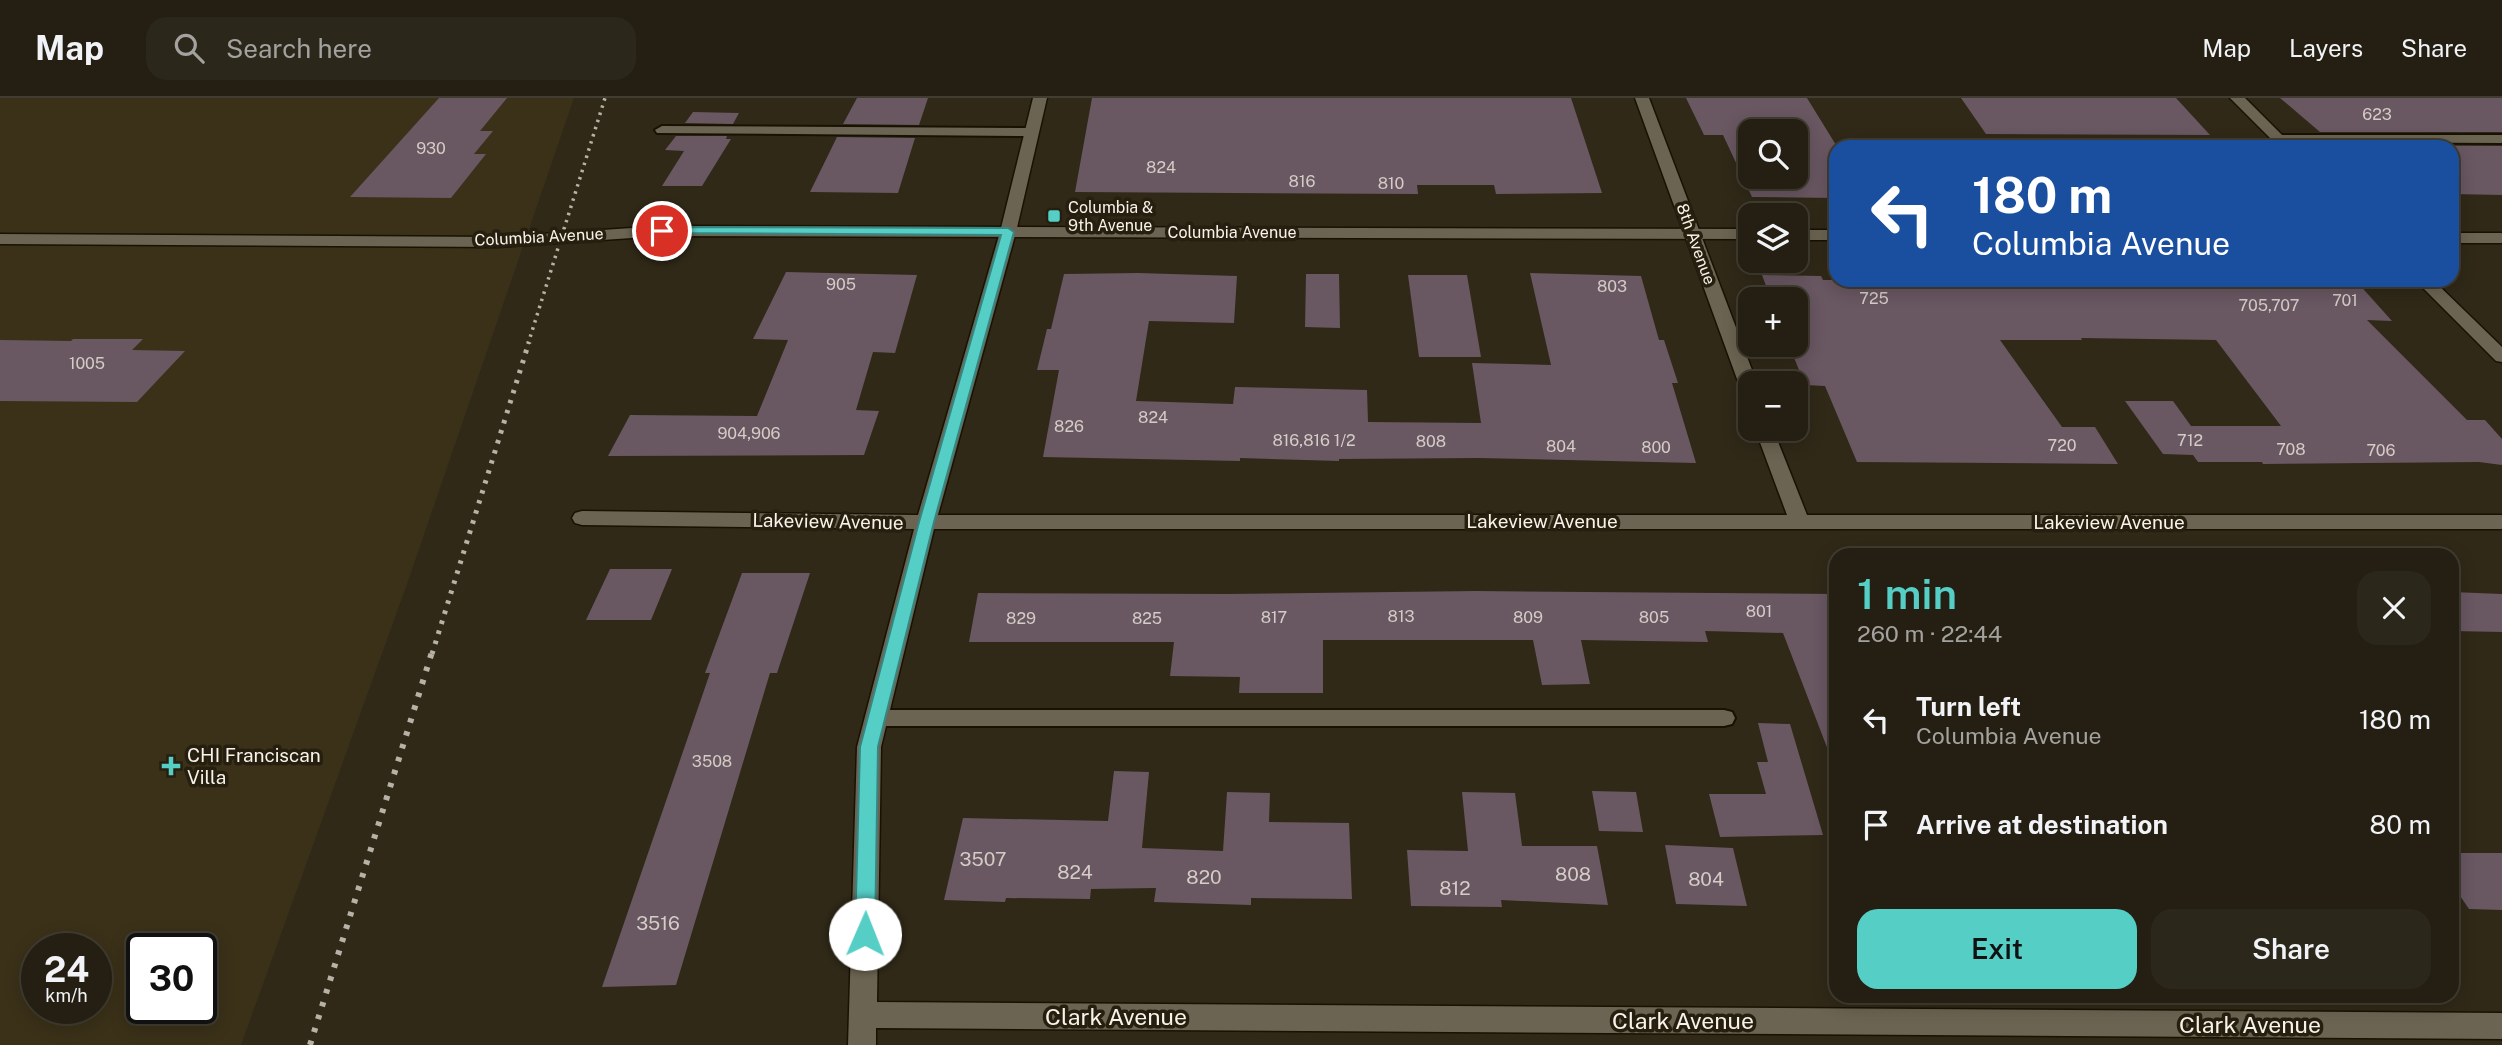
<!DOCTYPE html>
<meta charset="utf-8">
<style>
:root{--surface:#241f12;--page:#2c271b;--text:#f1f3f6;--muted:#a3a29f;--line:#413d32;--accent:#55cec6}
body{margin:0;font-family:"Public Sans",sans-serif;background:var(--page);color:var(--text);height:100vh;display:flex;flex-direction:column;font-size:26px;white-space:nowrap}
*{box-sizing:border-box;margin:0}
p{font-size:23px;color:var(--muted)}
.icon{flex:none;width:38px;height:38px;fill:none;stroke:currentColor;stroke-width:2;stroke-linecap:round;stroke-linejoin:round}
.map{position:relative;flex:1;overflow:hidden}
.sheet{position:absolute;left:1829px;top:450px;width:630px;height:455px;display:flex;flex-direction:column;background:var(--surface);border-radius:21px;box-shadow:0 4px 18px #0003,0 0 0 2px var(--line)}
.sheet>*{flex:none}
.hud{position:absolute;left:1829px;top:42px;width:630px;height:147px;border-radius:21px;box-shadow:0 4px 18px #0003,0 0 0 2px var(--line);background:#1a4fa0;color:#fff;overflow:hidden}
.buttons{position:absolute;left:1738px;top:21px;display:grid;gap:14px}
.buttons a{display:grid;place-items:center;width:70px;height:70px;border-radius:14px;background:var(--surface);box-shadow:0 4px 18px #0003,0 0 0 2px var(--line);font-size:35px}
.speed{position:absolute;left:21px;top:835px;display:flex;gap:14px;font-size:35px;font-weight:700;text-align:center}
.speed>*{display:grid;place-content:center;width:91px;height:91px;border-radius:50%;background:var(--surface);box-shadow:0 4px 18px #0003,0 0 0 2px var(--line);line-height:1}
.speed small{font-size:18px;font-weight:400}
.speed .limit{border:4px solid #111;border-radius:10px;background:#fff;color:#111}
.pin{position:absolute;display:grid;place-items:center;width:60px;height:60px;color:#fff;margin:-30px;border:4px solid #fff;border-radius:50%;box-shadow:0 2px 7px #0007}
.me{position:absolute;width:77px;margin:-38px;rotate:1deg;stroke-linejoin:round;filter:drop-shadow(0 0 5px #0008)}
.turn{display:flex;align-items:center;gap:24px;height:147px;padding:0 28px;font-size:32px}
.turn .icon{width:91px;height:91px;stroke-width:2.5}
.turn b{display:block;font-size:49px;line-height:60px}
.round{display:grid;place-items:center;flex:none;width:74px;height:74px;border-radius:21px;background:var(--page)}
.headline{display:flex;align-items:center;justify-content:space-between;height:119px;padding:0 28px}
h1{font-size:42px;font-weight:600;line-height:52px;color:var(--accent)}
.action{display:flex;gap:14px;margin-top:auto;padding:14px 28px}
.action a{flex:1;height:80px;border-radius:21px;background:var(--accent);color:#111;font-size:28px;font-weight:600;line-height:80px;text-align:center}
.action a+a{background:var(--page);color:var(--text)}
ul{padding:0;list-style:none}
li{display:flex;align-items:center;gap:21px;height:105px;padding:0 28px}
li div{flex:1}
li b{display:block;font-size:26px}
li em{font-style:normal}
header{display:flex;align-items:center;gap:42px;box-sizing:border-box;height:98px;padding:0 35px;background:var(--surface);border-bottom:2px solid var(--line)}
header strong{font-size:33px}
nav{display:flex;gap:38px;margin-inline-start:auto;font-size:24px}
.search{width:490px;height:63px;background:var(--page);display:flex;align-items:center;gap:18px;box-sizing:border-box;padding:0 24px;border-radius:21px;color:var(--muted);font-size:26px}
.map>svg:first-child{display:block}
</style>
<header>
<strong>Map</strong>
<div class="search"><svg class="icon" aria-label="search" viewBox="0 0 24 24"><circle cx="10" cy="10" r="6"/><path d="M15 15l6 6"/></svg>Search here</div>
<nav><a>Map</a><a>Layers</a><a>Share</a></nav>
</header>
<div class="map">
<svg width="2502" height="947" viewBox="0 0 2502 947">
<rect width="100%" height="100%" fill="#302918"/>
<path fill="#3b3119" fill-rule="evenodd" d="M0,0H574L407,486L241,947H0ZM37,850H96V910H37ZM142,850H201V910H142Z"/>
<path fill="#695762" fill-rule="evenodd" d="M439,0H507L480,33H493L474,56H486L451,100L350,99Z
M857,0H928L919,27L843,26Z
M1092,0H1571L1602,95L1496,96L1494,87H1417L1418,96L1075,94Z
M1686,0H1807L1836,47V100L1752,99L1723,37H1704ZM1750,33H1796V79H1750Z
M1961,0H2176L2210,37L1986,36Z
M2280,0H2502V34H2320Z
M693,14L739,15L733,26L685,25Z
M676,38H727L726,41H731L702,88H662L684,53L665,52Z
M837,39L915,40L898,95L810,94Z
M2334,47L2502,48V97L2452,96V49Z
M786,174L917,177L895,255L873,254L856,312L879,313L864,357L608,358L630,317L757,318L788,242L753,241Z
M1138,175L1237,178L1234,225L1149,223L1136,303L1233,306L1235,289L1367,292L1368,324L1481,325L1472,265L1551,267L1530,175L1641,178L1659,242H1664L1678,285H1672L1696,365L1478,360L1339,361V363L1240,360V363L1043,359L1059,272H1037L1047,231H1051L1064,176Z
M1306,176H1339L1340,230L1305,229Z
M1408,177H1467L1481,259H1419Z
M1762,177L1821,178L1823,182L2357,184L2392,223L2367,222L2467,322H2485L2502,341V367L2479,364L2263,366L2262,364H2198L2193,357L2163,356L2125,303H2173L2191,328H2281L2216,242L2081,240L2082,242H2000L2062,329H2095L2118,366L1857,364L1825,288L1805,287L1789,247H1796V201H1771Z
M73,241H143L132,252L185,253L137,304L0,303V242L71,243Z
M610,471H672L651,522H586Z
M742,475H810L777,575H770L676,887L602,889L710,575H705Z
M1476,493L1836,496V665H1833L1783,535L1705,533L1708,544L1581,542L1590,586L1542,587L1533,542H1323V595H1239L1240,579L1170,578L1174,544H969L978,495L1227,496Z
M2452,494L2502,496V534L2452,533Z
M1758,625L1790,626L1823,737L1720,739L1709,696H1766L1757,664H1768Z
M1114,673L1149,674L1142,750L1223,753L1227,694L1270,695L1269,724L1349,725L1352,801L1251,800V807L1154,804L1156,790L1091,791L1090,801L1006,800L1005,804L944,802L963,720L1108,723Z
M1592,693L1636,694L1643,734L1599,733Z
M1462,694L1515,695L1522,748H1597L1608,807L1501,802L1502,809L1411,808L1407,752L1468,753Z
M1665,747L1733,750L1747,808L1676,806Z
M2452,755H2502V812L2469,811L2452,786Z"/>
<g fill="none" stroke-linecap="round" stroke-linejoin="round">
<defs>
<path id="lane" d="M662,28L1031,30L1038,34L1031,38L657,35L655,32Z
M2279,37H2502V45L2274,44L2272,41Z
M876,612H1724L1732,614L1735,620L1732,626L1724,628H876L868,626L865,620L868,614Z"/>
<path id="street" d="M1033,0H1047L1016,134L938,417H1787L1755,331H1773L1807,417H2502V431H934L881,649L877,904L2502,915V941L876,930V947H848L857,649L914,431L582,427L575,425L572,420L575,415L582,413L918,417L1000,134Z
M1635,0H1649L1757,285H1750V298L1741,292Z
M2230,0H2245L2294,49H2279Z
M2415,182H2433L2502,249V264L2496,263Z"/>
<path id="secondary" d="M662,128L1750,131V141L662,138L497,149L0,146V136L497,139Z
M1796,132H1836V142H1796Z
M2452,135H2502V145H2452Z"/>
</defs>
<use href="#lane" stroke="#181203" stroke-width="4"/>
<use href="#street" stroke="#181203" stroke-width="3"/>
<use href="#secondary" stroke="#181203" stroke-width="3"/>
<use href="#lane" fill="#6c6452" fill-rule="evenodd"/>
<use href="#street" fill="#6c6452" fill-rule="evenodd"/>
<use href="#secondary" fill="#6c6452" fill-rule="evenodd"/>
<path stroke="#b7b2a6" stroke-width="3.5" stroke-dasharray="2.5 5" stroke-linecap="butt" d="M528,246L605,0"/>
<path stroke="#b7b2a6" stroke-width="5" stroke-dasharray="3.5 7" stroke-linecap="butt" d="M432,556L529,244"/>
<path stroke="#b7b2a6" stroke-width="6" stroke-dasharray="4.5 9" stroke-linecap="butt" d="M310,947L432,554"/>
</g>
<path fill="#55cec6" stroke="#378681" stroke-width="2" d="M662,129L1008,130L1014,134L934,424L878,649L875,836L872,843L865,845L858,843L855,836L860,649L919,424L1001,137L658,135L656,133Z"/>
<g fill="#55cec6" stroke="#261f0f" stroke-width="2.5">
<rect x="1047" y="111" width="14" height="14" rx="3.5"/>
<path d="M167.5 657.5h7v7h7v7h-7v7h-7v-7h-7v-7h7z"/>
</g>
<g text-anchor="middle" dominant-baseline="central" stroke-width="7" stroke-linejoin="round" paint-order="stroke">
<g font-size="16" fill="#d4ccc6">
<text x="2377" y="16">623</text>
<text x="431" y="50">930</text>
<text x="1161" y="69">824</text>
<text x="1302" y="83">816</text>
<text x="1391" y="85">810</text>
<text x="841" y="186">905</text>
<text x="1612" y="188">803</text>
<text x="1874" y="200">725</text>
<text x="2345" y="202">701</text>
<text x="2269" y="207">705,707</text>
<text x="87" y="265">1005</text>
<text x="1153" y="319">824</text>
<text x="1069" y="328">826</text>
<text x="749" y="335">904,906</text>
<text x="1314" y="342">816,816 1/2</text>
<text x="2190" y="342">712</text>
<text x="1431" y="343">808</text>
<text x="2062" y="347">720</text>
<text x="1561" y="348">804</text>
<text x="1656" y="349">800</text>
<text x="2291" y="351">708</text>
<text x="2381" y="352">706</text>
<text x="1759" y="513">801</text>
<text x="1401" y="518">813</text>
<text x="1274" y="519">817</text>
<text x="1528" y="519">809</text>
<text x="1654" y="519">805</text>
<text x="1021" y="520">829</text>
<text x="1147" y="520">825</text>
<text x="712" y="663">3508</text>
</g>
<g font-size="16" fill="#f7f3e8" stroke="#261f0f" text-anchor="start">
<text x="1068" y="109">Columbia &amp;<tspan x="1068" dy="18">9th Avenue</tspan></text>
</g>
<g font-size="16" fill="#f7f3e8" stroke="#261f0f">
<text x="1232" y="134">Columbia Avenue</text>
<text transform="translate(539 139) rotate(-3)">Columbia Avenue</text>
<text transform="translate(1696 146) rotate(70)">8th Avenue</text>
</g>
<g font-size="19" fill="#f7f3e8" stroke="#261f0f">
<text transform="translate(828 423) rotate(1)">Lakeview Avenue</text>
<text x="1542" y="423">Lakeview Avenue</text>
<text x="2109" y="424">Lakeview Avenue</text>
</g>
<g font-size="19" fill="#f7f3e8" stroke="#261f0f" text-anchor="start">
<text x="187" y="657">CHI Franciscan<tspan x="187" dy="22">Villa</tspan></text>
</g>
<g font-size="19" fill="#d4ccc6">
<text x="983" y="761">3507</text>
<text x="1075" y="774">824</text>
<text x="1573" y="776">808</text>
<text x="1204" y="779">820</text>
<text x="1706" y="781">804</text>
<text x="1455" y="790">812</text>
<text x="658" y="825">3516</text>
</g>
<g font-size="23" fill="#f7f3e8" stroke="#261f0f">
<text x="1116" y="918">Clark Avenue</text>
<text x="1683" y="922">Clark Avenue</text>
<text x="2250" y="926">Clark Avenue</text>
</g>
</g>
</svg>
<div class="buttons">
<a><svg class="icon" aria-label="search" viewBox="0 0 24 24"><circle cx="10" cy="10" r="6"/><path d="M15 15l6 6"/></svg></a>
<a><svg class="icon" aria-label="layers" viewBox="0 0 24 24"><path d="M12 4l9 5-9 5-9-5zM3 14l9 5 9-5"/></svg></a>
<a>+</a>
<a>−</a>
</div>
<div class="speed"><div>24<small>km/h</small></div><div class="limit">30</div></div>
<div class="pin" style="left:662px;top:133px;background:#d93025"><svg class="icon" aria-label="arrive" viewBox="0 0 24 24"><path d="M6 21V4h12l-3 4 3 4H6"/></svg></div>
<svg class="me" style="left:865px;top:836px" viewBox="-20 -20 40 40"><circle r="19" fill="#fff"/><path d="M0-13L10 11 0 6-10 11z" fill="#55cec6"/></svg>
<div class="hud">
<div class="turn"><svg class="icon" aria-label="left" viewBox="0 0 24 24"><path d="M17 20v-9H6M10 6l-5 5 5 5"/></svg><div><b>180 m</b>Columbia Avenue</div></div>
</div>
<section class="sheet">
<div class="headline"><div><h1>1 min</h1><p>260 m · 22:44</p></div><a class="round"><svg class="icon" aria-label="close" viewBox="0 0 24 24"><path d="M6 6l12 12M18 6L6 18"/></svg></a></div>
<ul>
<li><svg class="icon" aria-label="left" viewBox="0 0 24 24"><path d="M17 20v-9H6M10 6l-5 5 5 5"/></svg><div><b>Turn left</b><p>Columbia Avenue</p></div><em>180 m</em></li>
<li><svg class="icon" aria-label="arrive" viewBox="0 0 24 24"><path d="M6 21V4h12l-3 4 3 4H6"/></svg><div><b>Arrive at destination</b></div><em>80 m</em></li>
</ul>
<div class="action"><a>Exit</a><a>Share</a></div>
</section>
</div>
